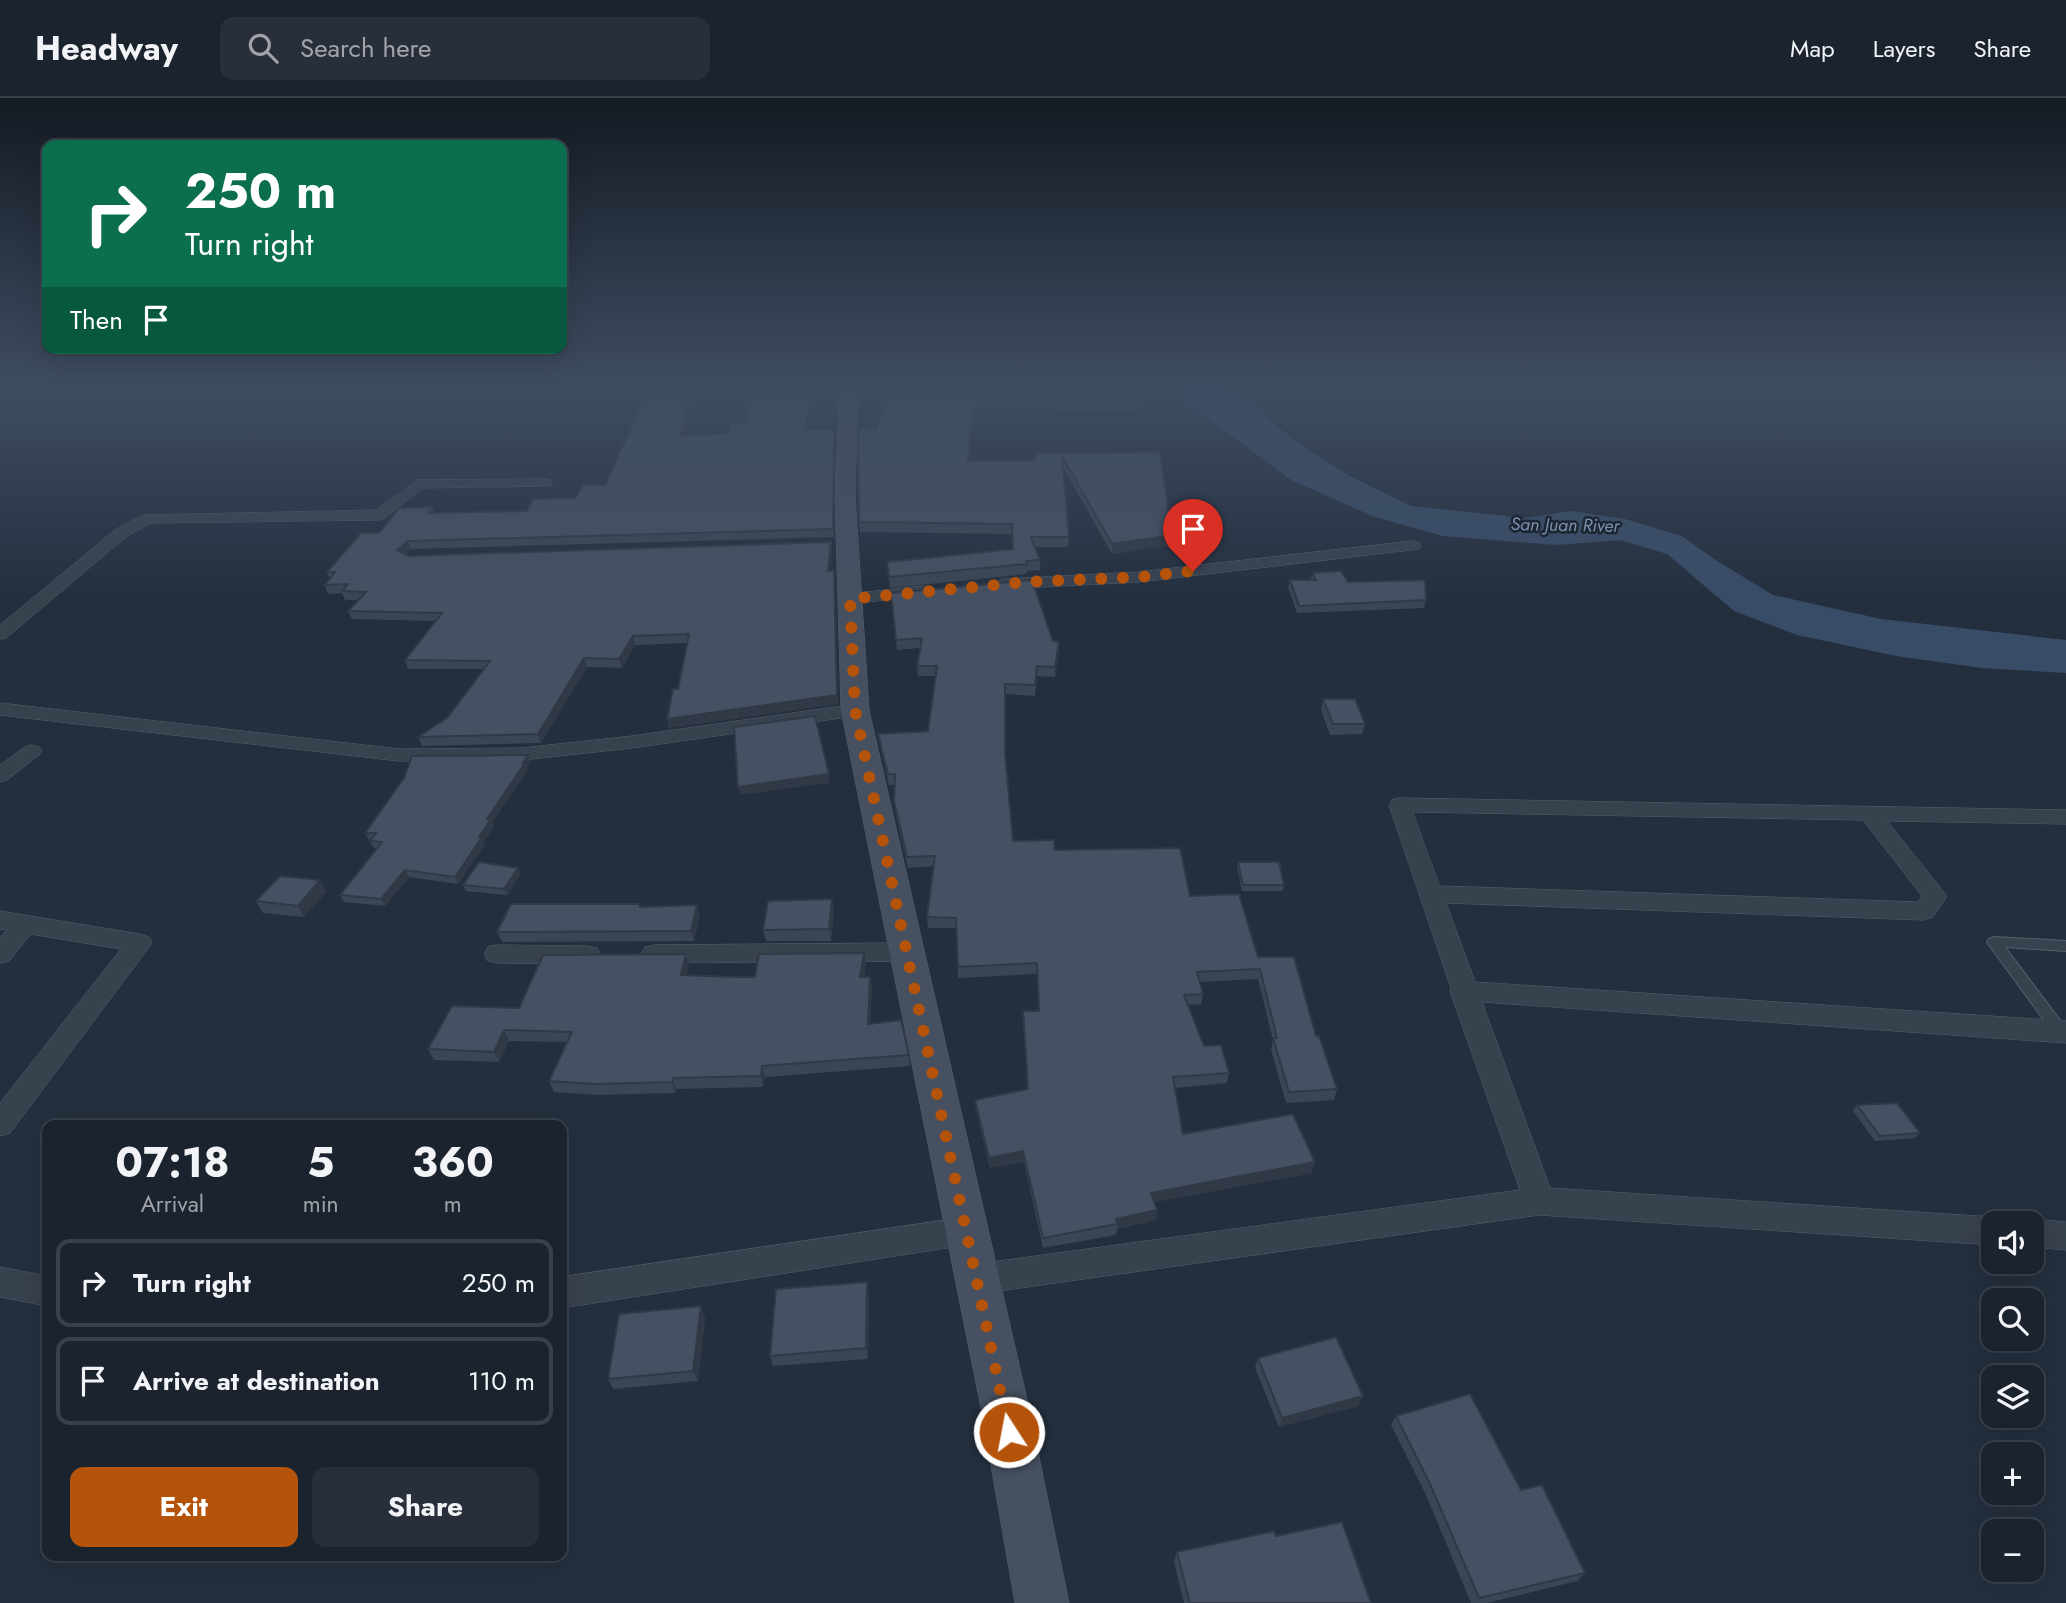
<!DOCTYPE html>
<meta charset="utf-8">
<style>
:root{--surface:#1b232e;--page:#282f3a;--text:#f1f3f6;--muted:#a0a4aa;--line:#39404a;--accent:#b45309}
body{margin:0;font-family:Jost,sans-serif;background:var(--page);color:var(--text);height:100vh;display:flex;flex-direction:column;font-size:26px;white-space:nowrap}
*{box-sizing:border-box;margin:0}
p{font-size:23px;color:var(--muted)}
.icon{flex:none;width:38px;height:38px;fill:none;stroke:currentColor;stroke-width:2;stroke-linecap:round;stroke-linejoin:round}
.map{position:relative;flex:1;overflow:hidden}
.details{position:absolute;left:42px;top:1022px;width:525px;height:441px;display:flex;flex-direction:column;background:var(--surface);border-radius:14px;box-shadow:0 7px 28px #0002,0 0 0 2px var(--line)}
.details>*{flex:none}
.banner{position:absolute;left:42px;top:42px;width:525px;height:214px;border-radius:14px;box-shadow:0 7px 28px #0002,0 0 0 2px var(--line);background:#0b6e4f;color:#fff;overflow:hidden}
.controls{position:absolute;left:1981px;top:1113px;display:grid;gap:14px}
.controls a{display:grid;place-items:center;width:63px;height:63px;border-radius:14px;background:var(--surface);box-shadow:0 7px 28px #0002,0 0 0 2px var(--line);font-size:35px}
.pin{position:absolute;display:grid;place-items:center;width:60px;height:60px;color:#fff;margin:-72px -30px;border-radius:50% 50% 50% 0;rotate:-45deg;box-shadow:0 0 7px #0007}
.pin .icon{rotate:45deg}
.me{position:absolute;width:77px;margin:-38px;rotate:349deg;stroke-linejoin:round;filter:drop-shadow(0 0 5px #0008)}
.turn{display:flex;align-items:center;gap:24px;height:147px;padding:0 28px;font-size:32px}
.turn .icon{width:91px;height:91px;stroke-width:2.5}
.turn b{display:block;font-size:49px;line-height:60px}
.then{display:flex;align-items:center;height:66px;padding:0 28px;background:#0003;gap:14px;font-size:26px}
.eta{display:flex;justify-content:space-evenly;align-items:center;height:119px;text-align:center}
.eta b{font-size:42px;font-weight:700;line-height:49px}
.button{display:flex;gap:14px;margin-top:auto;padding:14px 28px}
.button a{flex:1;height:80px;border-radius:14px;background:var(--accent);color:#fff;font-size:28px;font-weight:700;line-height:80px;text-align:center}
.button a+a{background:var(--page);color:var(--text)}
ul{padding:0;list-style:none}
li{display:flex;align-items:center;gap:21px;height:88px;margin:0 14px 10px;padding:0 14px;border:4px solid var(--line);border-radius:14px}
li div{flex:1}
li b{display:block;font-size:26px}
li em{font-style:normal}
header{display:flex;align-items:center;gap:42px;box-sizing:border-box;height:98px;padding:0 35px;background:var(--surface);border-bottom:2px solid var(--line)}
header strong{font-size:33px}
nav{display:flex;gap:38px;margin-inline-start:auto;font-size:24px}
.search{width:490px;height:63px;background:var(--page);display:flex;align-items:center;gap:18px;box-sizing:border-box;padding:0 24px;border-radius:14px;color:var(--muted);font-size:26px}
.map>svg:first-child{display:block}
</style>
<header>
<strong>Headway</strong>
<div class="search"><svg class="icon" aria-label="search" viewBox="0 0 24 24"><circle cx="10" cy="10" r="6"/><path d="M15 15l6 6"/></svg>Search here</div>
<nav><a>Map</a><a>Layers</a><a>Share</a></nav>
</header>
<div class="map">
<svg width="2066" height="1505" viewBox="0 0 2066 1505">
<rect width="100%" height="100%" fill="#242f3e"/>
<path fill="#394c67" d="M1179,289H1226L1307,351L1350,378L1411,408L1525,420L1571,413L1625,421L1682,438L1714,461L1773,497L1881,521L2066,542V575L1982,570L1896,558L1797,537L1734,513L1667,456L1620,442L1556,447L1443,438L1375,419L1291,382L1192,308Z"/>
<g fill="none" stroke-linecap="round" stroke-linejoin="round">
<defs>
<path id="service" d="M1994,839L2066,843V853L2005,849L2065,929V937L2060,939L2055,937L1989,847L1987,844L1989,841Z"/>
<path id="minor" d="M2032,289H2066V296L2038,293Z
M545,381L550,382L552,385L550,388L422,390L385,420L380,422L151,425L127,438L6,540L0,541V527L115,432L143,417L376,412L418,382Z
M1413,443L1419,445L1421,448L1419,451L1139,484L1002,491L994,486L1002,481L1139,474Z
M922,488L928,489L931,493L928,497L850,506L841,501L850,496Z
M0,605L399,651L522,650L632,638L855,606L865,612L855,618L632,650L522,662L399,663L0,617Z
M32,647L39,649L42,653L39,657L7,682L0,684V667L25,649Z
M1400,700L2066,712V726L1887,723L1947,798L1933,819L1924,822L1446,805L1475,884L2066,923V945L1482,904L1550,1090L1993,1119L2005,1125H1993V1147L1539,1117L977,1196L966,1192L961,1181L966,1170L977,1166L1520,1092L1450,893L1451,890L1389,707L1392,702ZM1413,714L1863,722L1922,798L1918,804L1440,788Z
M0,813L140,836L149,839L152,845L10,1035L0,1038V1005L121,851L31,836L9,863L0,865V839L7,832L0,831Z
M907,845L916,848L919,854L916,860L907,863L654,865L645,863L641,856L645,849L654,847Z
M497,847L588,848L597,850L601,857L597,864L588,866L497,865L488,863L484,856L488,849Z
M966,1119L977,1123L982,1133L977,1143L966,1147L562,1210V1179Z
M2032,1121L2066,1124V1152L2032,1149V1125H2021Z
M0,1169L47,1178V1208L0,1199Z"/>
<path id="secondary" d="M840,289H858L855,397L869,612L1029,1310L1069,1505H1015L981,1310L841,612L835,397Z"/>
</defs>
<use href="#service" stroke="#565f6c" stroke-width="2"/>
<use href="#minor" stroke="#565f6c" stroke-width="1"/>
<use href="#secondary" stroke="#565f6c" stroke-width="1"/>
<use href="#service" fill="#38414e" fill-rule="evenodd"/>
<use href="#minor" fill="#38414e" fill-rule="evenodd"/>
<use href="#secondary" fill="#465061" fill-rule="evenodd"/>
</g>
<path fill="#3b4654" d="M893,289H1142L1141,312L978,311L970,343L969,363L1035,362V355L1160,354L1171,447L1112,456L1063,369L1069,439L1068,449H1035L1040,462V472L1027,473V476L890,490L887,464L1013,451L1012,436L860,434L859,424L876,331Z
M691,290L692,297L683,337L727,335L745,325L815,292L809,331L835,339L834,439L411,451L405,456L408,458L831,444L832,452L830,472L835,480L838,606L669,630L667,621L678,591L687,545L635,547L622,570L587,569L541,645L422,648L418,639L447,620L483,571H408L405,562L435,523L352,521L348,513L358,502H345L342,495L328,496L325,487L330,481L327,474L379,435L432,409L434,415L527,413L575,400L605,387Z
M1312,475L1348,484L1426,502L1424,510L1297,515L1288,489L1290,482H1311Z
M891,495L1053,543L1059,544V554L1055,579L1037,578L1035,598L1005,596V657L1013,743L1055,752L1190,798L1258,859L1316,938L1337,991L1334,1002L1286,1005L1271,951L1273,942L1258,881L1200,884L1203,896L1201,906L1188,907L1204,948L1229,975L1227,985L1175,990L1183,1036L1312,1075L1154,1104L1157,1112L1156,1122L1117,1131L1116,1137L1043,1150L1024,1064L990,1070L976,1012L975,1002L1027,991L1023,913H1039L1037,876L958,880L957,830H928L927,819L934,768L908,770L895,713L894,703L895,687H889L880,646L878,636L928,633L935,578H918L917,568L920,550L897,552Z
M1323,601L1365,626L1362,636L1330,637L1321,612Z
M528,657L530,664L527,670L528,672L492,724L494,728L484,743L485,746L458,786L409,779L385,808L344,804L340,797L376,750H374L370,743L371,742H369L365,735Z
M1238,764L1284,787L1283,793H1242L1237,769Z
M518,770L521,776L507,797L466,793L463,787Z
M327,793L304,819L263,815L256,803Z
M832,801L834,812L831,843H766L763,832Z
M640,806L641,809L700,817L694,843L502,844L497,834Z
M864,855L866,866L864,879H870L872,890L870,925L909,957L910,968L765,979L763,989L676,991L675,995L597,997L554,994L549,983L567,944L509,943L499,964L434,962L428,951L519,910L689,867L686,877L755,879Z
M1857,1007L1920,1035L1915,1040L1875,1043L1853,1013Z
M867,1184L869,1194L868,1261L773,1268L770,1258Z
M705,1219L698,1283L613,1291L608,1281Z
M1258,1260L1358,1308L1279,1329L1255,1270Z
M1396,1318L1521,1392L1585,1475L1577,1483L1487,1505H1471L1426,1397L1391,1327Z
M1276,1438L1371,1505H1184L1174,1464L1177,1454Z"/>
<path fill="#303945" d="M813,289H815V292L807,338L806,331Z
M691,290L692,297L681,345L680,338Z
M978,302V311L970,343L968,372L970,334Z
M834,332L835,339L834,439L833,431Z
M1172,437L1171,447L1112,456V446Z
M408,443L411,451L401,460L397,452Z
M831,444L832,452L829,481L828,473Z
M834,472L838,606L669,630L667,621Z
M633,538L635,547L622,570L619,561Z
M1059,544V554L1055,579V569Z
M584,560L587,569L541,645L538,636Z
M528,657L530,664L527,670L528,672L492,724L494,728L484,743L485,746L458,786L455,779L487,721Z
M829,676L830,685L740,697L738,689Z
M518,770L521,776L507,797L504,791Z
M405,772L409,779L385,808L381,801Z
M320,782L327,793L304,819L298,808Z
M832,801L834,812L831,843L829,831Z
M697,807L700,817L694,843L691,833Z
M864,855L866,866L862,890L860,879Z
M686,856L689,867L684,888L681,877Z
M870,879L872,890L869,936L868,926Z
M504,932L509,943L499,964L494,954Z
M762,968L765,979L763,989L761,978Z
M673,980L676,991L675,995L672,984Z
M1023,1053L1024,1064L990,1070L989,1060Z
M1315,1064L1312,1075L1150,1105L1151,1095Z
M1157,1112L1156,1122L1117,1131V1126L1116,1121Z
M867,1184L869,1194L868,1261L866,1250Z
M701,1208L705,1219L698,1283L693,1273Z
M1363,1298L1358,1308L1279,1329L1282,1320Z"/>
<path fill="#455162" stroke="#303945" stroke-width="2" d="M756,289H813L806,331L834,332L833,431L408,443L397,452L408,458L831,444L828,473L834,472L837,597L667,621L673,591H678L689,536L633,538L619,561L584,560L538,636L418,639L447,620L490,563L405,562L442,515L348,513L366,494L342,493L348,486L325,487L335,474H327L361,435H379L399,410L432,409L428,415L527,413L533,401L575,400L583,387H605L648,292L691,290L680,338L727,335L732,325H745Z
M893,289H1142V304L978,302L970,334L968,363L1035,362V355L1160,354L1172,437L1112,446L1062,358L1069,439H1031L1040,462L1026,463L1027,466L889,479L887,464L1013,451L1012,426L859,424L858,330L876,331Z
M1341,473L1348,484L1425,482L1426,502L1299,508L1290,482H1316L1312,475Z
M1032,482L1053,543L1059,544L1055,569L1037,568L1035,587L1005,586V654L1013,743L1054,742L1055,752L1180,750L1190,798L1239,796L1258,859H1294L1316,938H1319L1337,991L1289,994L1273,940H1277L1260,871L1197,874L1203,896L1184,897L1204,948L1221,947L1229,975L1173,979L1183,1036L1293,1016L1315,1064L1151,1095L1157,1112L1116,1121L1117,1126L1043,1140L1023,1053L989,1060L975,1002L1028,991L1023,913H1039L1037,865L958,869L956,820L927,819L935,758L907,759L894,703L895,676H888L878,636L928,633L937,568H917L922,540L896,542L891,495Z
M1323,601H1355L1365,626H1333Z
M815,618L829,676L738,689L734,629Z
M528,657L523,665H525L487,721H491L479,739H482L455,779L405,772L381,801L340,797L382,744L370,743L376,735H365L404,680L412,658Z
M479,764L518,770L504,791L463,787Z
M1238,764H1279L1284,787H1243Z
M280,778L320,782L298,808L256,803Z
M832,801L829,831L763,832L768,803Z
M511,806H640V809L697,807L691,833L497,834Z
M864,855L860,879H870L868,926L901,922L909,957L762,968L761,978L673,980L672,984L593,986L549,983L572,934L504,932L494,954L428,951L452,908L519,910L543,857L686,856L681,877L735,879H755L759,856Z
M1897,1005L1920,1035L1880,1038L1857,1007Z
M867,1184L866,1250L770,1258L776,1191Z
M701,1208L693,1273L608,1281L619,1216Z
M1336,1239L1363,1298L1282,1320L1258,1260Z
M1470,1296L1521,1392L1542,1387L1585,1475L1479,1500L1431,1388L1396,1318Z
M1342,1424L1371,1505H1190L1177,1454L1274,1433L1276,1438Z"/>
<linearGradient id="sky" x2="0" y2="1"><stop stop-color="#141a22"/><stop offset="0.58" stop-color="#3f4d63"/><stop offset="1" stop-color="#3f4d63" stop-opacity="0"/></linearGradient>
<rect width="2066" height="500" fill="url(#sky)"/>
<g fill="none" stroke-linecap="round" stroke-linejoin="round">
<path stroke="#b45309" stroke-width="12" stroke-dasharray="0 21.6" d="M1009,1334L855,612L850,501L1026,484L1139,479L1193,473"/>
</g>
<g text-anchor="middle" dominant-baseline="central" stroke-width="5" stroke-linejoin="round" paint-order="stroke">
<g font-size="18" font-style="italic" fill="#7c92b1" stroke="#1d2633">
<text transform="translate(1565 427) rotate(1)">San Juan River</text>
</g>
</g>
</svg>
<div class="controls">
<a><svg class="icon" aria-label="sound" viewBox="0 0 24 24"><path d="M4 9h4l5-4v14l-5-4H4zM17 9q2 3 0 6"/></svg></a>
<a><svg class="icon" aria-label="search" viewBox="0 0 24 24"><circle cx="10" cy="10" r="6"/><path d="M15 15l6 6"/></svg></a>
<a><svg class="icon" aria-label="layers" viewBox="0 0 24 24"><path d="M12 4l9 5-9 5-9-5zM3 14l9 5 9-5"/></svg></a>
<a>+</a>
<a>−</a>
</div>
<div class="pin" style="left:1193px;top:473px;background:#d93025"><svg class="icon" aria-label="arrive" viewBox="0 0 24 24"><path d="M6 21V4h12l-3 4 3 4H6"/></svg></div>
<svg class="me" style="left:1009px;top:1334px" viewBox="-20 -20 40 40"><circle r="17" fill="#b45309" stroke="#fff" stroke-width="3"/><path d="M0-11L8 9 0 5-8 9z" fill="#fff"/></svg>
<div class="banner">
<div class="turn"><svg class="icon" aria-label="right" viewBox="0 0 24 24"><path d="M7 20v-9h11M14 6l5 5-5 5"/></svg><div><b>250 m</b>Turn right</div></div>
<div class="then">Then<svg class="icon" aria-label="arrive" viewBox="0 0 24 24"><path d="M6 21V4h12l-3 4 3 4H6"/></svg></div>
</div>
<section class="details">
<div class="eta">
<div><b>07:18</b><p>Arrival</p></div>
<div><b>5</b><p>min</p></div>
<div><b>360</b><p>m</p></div>
</div>
<ul>
<li><svg class="icon" aria-label="right" viewBox="0 0 24 24"><path d="M7 20v-9h11M14 6l5 5-5 5"/></svg><div><b>Turn right</b></div><em>250 m</em></li>
<li><svg class="icon" aria-label="arrive" viewBox="0 0 24 24"><path d="M6 21V4h12l-3 4 3 4H6"/></svg><div><b>Arrive at destination</b></div><em>110 m</em></li>
</ul>
<div class="button"><a>Exit</a><a>Share</a></div>
</section>
</div>
